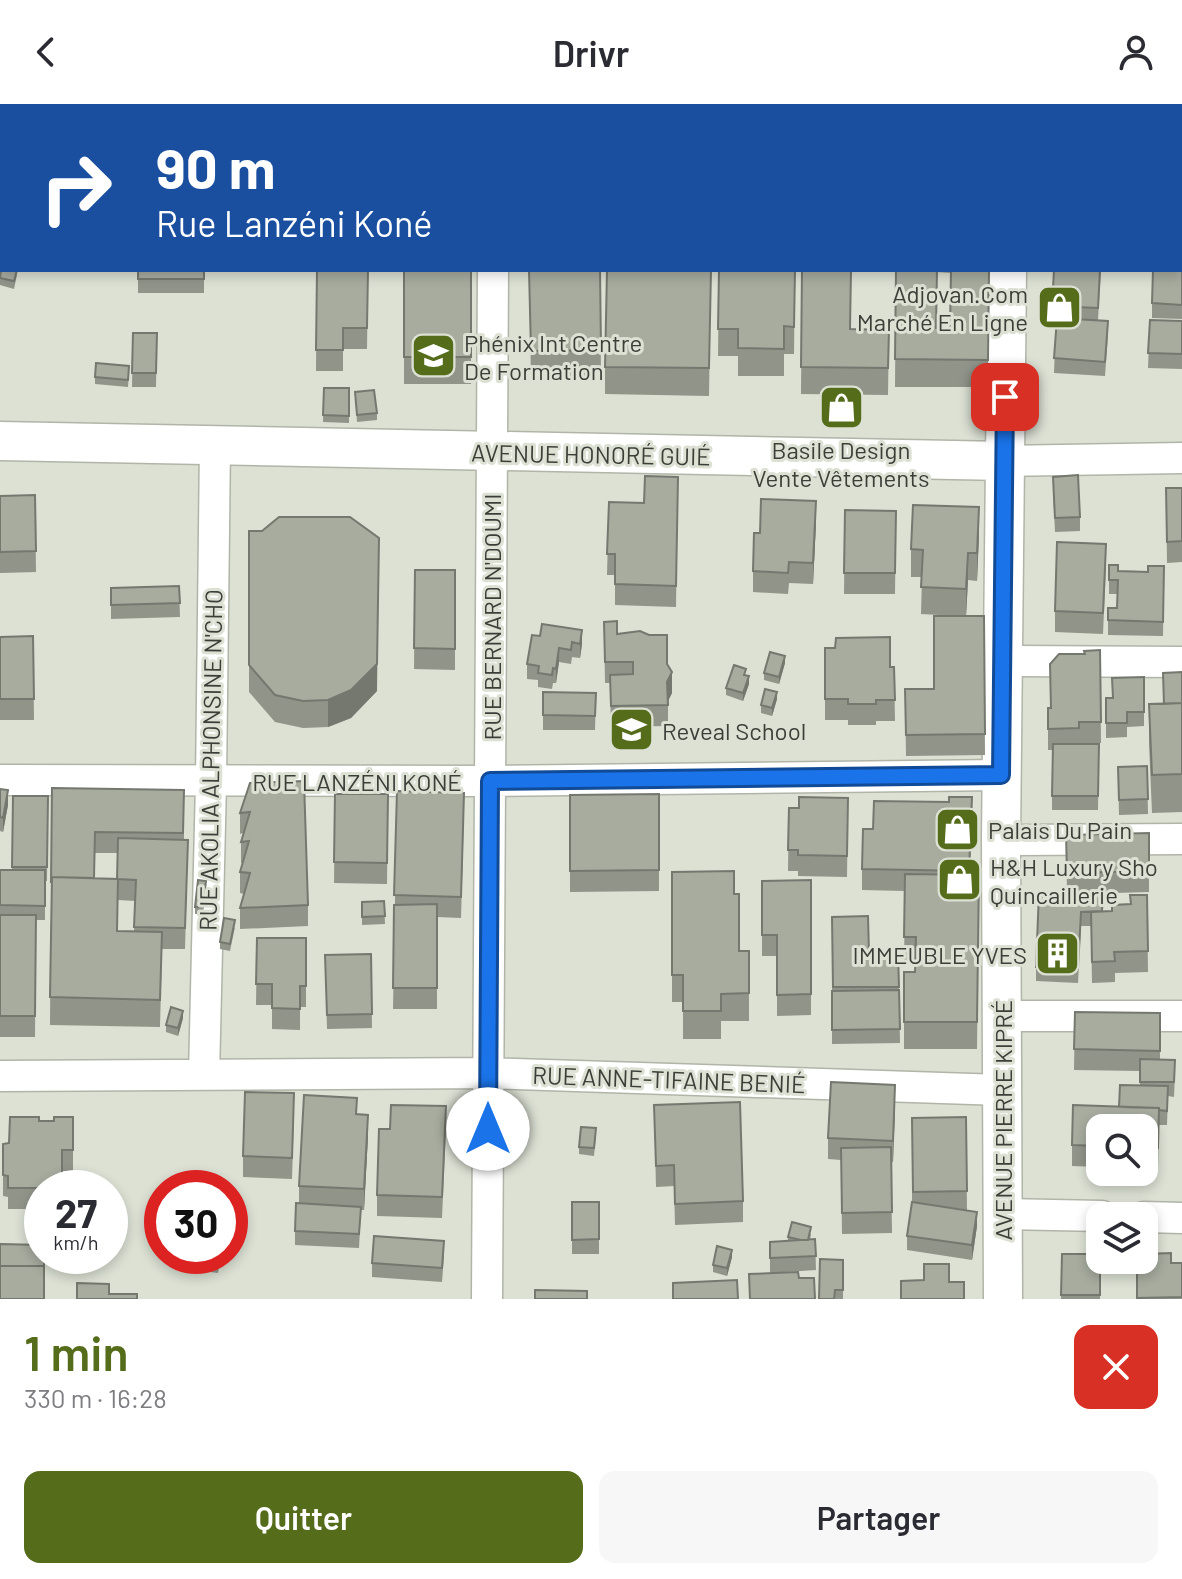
<!DOCTYPE html>
<html lang="fr">
<meta charset="utf-8">
<style>
:root{--surface:#fff;--page:#f7f7f7;--text:#2b2b33;--muted:#7c7c81;--accent:#556c1b}
body{margin:0;font-family:Barlow,sans-serif;background:var(--page);color:var(--text);height:100vh;display:flex;flex-direction:column;font-size:30px;white-space:nowrap}
*{box-sizing:border-box;margin:0}
p{font-size:26px;color:var(--muted)}
.icon{flex:none;width:44px;height:44px;fill:none;stroke:currentColor;stroke-width:2;stroke-linecap:round;stroke-linejoin:round}
.map{position:relative;height:1195px;overflow:hidden}
.drawer{display:flex;flex-direction:column;background:var(--surface);flex:1}
.drawer>*{flex:none}
.banner{position:absolute;left:0px;top:0px;width:1182px;height:168px;box-shadow:0 4px 12px #0003;background:#1a4fa0;color:#fff;overflow:hidden}
.buttons{position:absolute;left:1086px;top:1010px;display:grid;gap:16px}
.buttons a{display:grid;place-items:center;width:72px;height:72px;border-radius:16px;background:var(--surface);box-shadow:0 4px 12px #0003;font-size:40px}
.speed{position:absolute;left:24px;top:1066px;display:flex;gap:16px;font-size:40px;font-weight:700;text-align:center}
.speed>*{display:grid;place-content:center;width:104px;height:104px;border-radius:50%;background:var(--surface);box-shadow:0 4px 12px #0003;line-height:1}
.speed small{font-size:20px;font-weight:400}
.speed .limit{border:12px solid #d22;background:#fff;color:#111}
.pin{position:absolute;display:grid;place-items:center;width:68px;height:68px;color:#fff;margin:-34px;border-radius:16px;box-shadow:0 4px 12px #0006}
.me{position:absolute;width:88px;margin:-44px;rotate:0deg;stroke-linejoin:round;filter:drop-shadow(0 0 6px #0008)}
.turn{display:flex;align-items:center;gap:28px;height:168px;padding:0 24px;font-size:36px}
.turn .icon{width:104px;height:104px;stroke-width:2.5}
.turn b{display:block;font-size:56px;line-height:68px}
.round{display:grid;place-items:center;flex:none;width:84px;height:84px;border-radius:16px;background:var(--page)}
.headline{display:flex;align-items:center;justify-content:space-between;height:136px;padding:0 24px}
h1{font-size:48px;font-weight:600;line-height:60px;color:var(--accent)}
.button{display:flex;gap:16px;margin-top:auto;padding:16px 24px}
.button a{flex:1;height:92px;border-radius:16px;background:var(--accent);color:#fff;font-size:32px;font-weight:600;line-height:92px;text-align:center}
.button a+a{background:var(--page);color:var(--text)}
header{display:flex;justify-content:space-between;align-items:center;height:104px;padding:0 24px;background:var(--surface);font-size:36px;font-weight:600}
.map>svg:first-child{display:block}
</style>
<header><svg class="icon" aria-label="back" viewBox="0 0 24 24"><path d="M15 5l-7 7 7 7"/></svg>Drivr<svg class="icon" aria-label="person" viewBox="0 0 24 24"><circle cx="12" cy="8" r="4"/><path d="M4 21q1-7 8-7t8 7"/></svg></header>
<div class="map">
<svg width="1182" height="1195" viewBox="0 0 1182 1195">
<rect width="100%" height="100%" fill="#dce1d4"/>
<g fill="none" stroke-linecap="round" stroke-linejoin="round">
<defs>
<path id="minor" d="M494,2V0
M1004,357L1182,354
M1003,557L1182,558
M0,676L490,677L1001,671
M1001,736L1182,735
M1002,912H1182
M204,971L211,678L215,341
M0,972L488,969L1002,986
M1003,1110L1102,1112
M1144,1113L1182,1114
M487,1195L493,166"/>
<path id="tertiary" d="M1010,2V0
M0,337L1004,357
M1003,1195L1001,736L1007,166"/>
</defs>
<use href="#minor" stroke="#b0b5a8" stroke-width="33"/>
<use href="#tertiary" stroke="#b0b5a8" stroke-width="41"/>
<use href="#minor" stroke="#fff" stroke-width="30"/>
<use href="#tertiary" stroke="#fff" stroke-width="38"/>
</g>
<path fill="#909489" fill-rule="evenodd" d="M0,0L2,2V41H0Z
M605,0H628V2H615Z
M1065,0H1115V2H1065Z
M1140,0H1182V79H1180V2H1140Z
M1182,79V215L1152,214V199L1180,166V80Z
M138,166H204V189H138Z
M317,166H368L367,245H343V267H316Z
M404,166H471V280H404Z
M529,166H600L601,273L531,275Z
M711,166L709,292L605,290V263Z
M719,166H795L794,250H784V272H738V252H718Z
M802,166H885V168H851L850,225L889,226L888,291L801,290Z
M896,166H989L988,283H895ZM937,168L951,169L950,225L936,224Z
M1054,166H1101L1098,216L1108,231L1105,272L1054,269L1056,216H1052Z
M0,168L17,171L14,185L0,181Z
M1150,216L1182,217V265L1148,264Z
M133,229H157L156,283H132Z
M129,269L128,283L95,280V273Z
M324,284H349V319L323,318Z
M355,288L377,309V316L357,318Z
M678,373L676,503L615,501V471H607L609,398L644,399Z
M1166,384H1182V458L1167,459Z
M1053,387L1080,413V427L1055,428Z
M35,391L36,468L0,469V392Z
M845,406L896,407L895,490H844Z
M816,418L813,480L789,479L788,490L753,488V467L760,429Z
M249,427L377,587L351,614L328,623L303,624L275,618L249,588Z
M979,430L977,477L968,476L966,512H984L985,651L906,652L905,585H934L958,512L921,510L922,473H911V445Z
M1106,461L1103,530L1055,528V507Z
M1109,461L1118,467L1148,468L1164,462L1163,532L1108,531V504H1117V490H1109Z
M415,466H455V566L414,565Z
M179,482L180,513L111,515V484Z
M604,518L617,530L667,560L672,589L668,597V622L611,623L610,579H605Z
M532,531L582,540L580,554L572,553L571,560L559,558L556,579H553L552,585L538,583V576L527,575V560Z
M33,532L34,616H0V533Z
M825,544L890,563H894L895,617H876V621H848V616H825Z
M1100,546L1101,639L1079,640H1099L1098,706H1052V646H1048V604H1050L1084,550Z
M785,559L779,580L764,576V569Z
M1182,568V708L1152,709L1149,639V600H1164Z
M746,571L749,580L743,597L726,591V584Z
M1144,573V622L1127,623V633L1106,634V594H1113Z
M543,588L596,589L595,626H543Z
M777,595L772,612L761,609V601Z
M1147,662L1148,710L1119,711L1118,663Z
M250,679L308,801V822L240,825V804L244,790L240,789V768L243,758L241,759V738L243,729L240,730V709Z
M52,684L184,686V736H188L185,845H162L160,923L50,921ZM95,749H118L117,775L94,774ZM118,796L135,797L134,828L117,827Z
M0,685L8,701L3,728L0,727Z
M397,687L464,710L461,814L437,813V905H393Z
M335,690H388L387,780L334,779Z
M659,690V787L570,788V691Z
M13,692H48L47,777H45V816H36L35,933H0V766H12Z
M848,694L847,773L798,772V767H788L789,704H799Z
M972,714L970,770L979,771L977,945H904V868H915V860H904L905,787L862,786V765L873,725Z
M1149,729V788L1079,790L1103,807H1112L1130,800L1147,791L1148,868L1115,869V878L1092,879L1091,822H1081L1078,879L1036,877V863L1067,789L1066,731Z
M672,768L734,790L739,847H749V917H721V935H683V898H672Z
M811,776V911L777,912V852H762V777Z
M206,785L203,810H195V803Z
M384,797L385,820L362,821V798Z
M832,813L869,850L898,848L900,939L832,940Z
M235,823L230,847L220,845V838Z
M257,834H306V903H300V926L272,925V901H256Z
M371,850L372,924L327,925L325,851Z
M1075,908L1160,909V956L1175,970L1174,993L1168,992L1167,1021H1159L1158,1065L1144,1064V1024H1100V1063L1072,1062V1041L1119,1003L1140,982V967L1074,966Z
M183,914L178,932L166,928V921Z
M654,1001L743,1097V1118L675,1121L674,1082L656,1083Z
M895,1002L893,1058H891L892,1129L842,1130L841,1056L828,1055V1034Z
M294,1010L292,1075L243,1073V1052Z
M357,1010L368,1032L364,1106H361L359,1144L295,1141V1127L299,1100V1082Z
M73,1013V1067H62L42,1084V1105H8V1093L3,1092V1040L9,1039L39,1017H54Z
M966,1013L967,1107L977,1122L972,1156L907,1146V1132L912,1099V1014Z
M446,1024L442,1114L377,1112V1091L390,1025Z
M596,1032L594,1052L579,1050V1043Z
M572,1098H599V1150H572Z
M811,1130L810,1136L815,1135L816,1166L770,1169V1138L788,1137V1133Z
M1062,1150H1100V1195H1061Z
M221,1152L218,1169L180,1164V1157Z
M444,1152L442,1178L372,1173V1159Z
M732,1153L727,1172L713,1168V1161Z
M843,1156V1195H819Z
M1137,1156L1182,1159V1195H1137Z"/>
<path fill="#75786f" d="M816,397V418L813,480V459Z
M979,403V430L977,477V449Z
M379,434L377,587L351,614L328,623V596Z
M968,449V476L966,512V485Z
M582,526V540L580,554V540Z
M559,544V558L556,579V565Z
M785,552V559L779,580V573Z
M672,568V589L667,599V578Z
M749,572V580L743,597V589Z
M777,588V595L772,612V604Z
M8,686V701L3,728V714Z
M183,907V914L178,932V924Z
M895,981V1002L893,1058V1037Z
M368,1011V1032L364,1106V1085Z
M977,1108V1122L972,1156V1141Z
M732,1146V1153L727,1172V1164Z"/>
<path fill="#a7ac9f" stroke="#75786f" stroke-width="2" d="M0,0H32V2H2V20H0Z
M55,0H131V2H55Z
M146,0H212V2H146Z
M226,0H297V2H226Z
M384,0H421V2H384Z
M433,0H472V2H432Z
M530,0H594V2H530Z
M632,0H677V2H632Z
M681,0H698L697,2H681Z
M801,0H891V2H801Z
M1180,13H1182V64H1180Z
M1182,79V128L1180,129V80Z
M1180,146H1182V201L1152,199L1153,166H1180Z
M2,160V166H17L14,177L0,174Z
M138,166H204V175H138Z
M317,166H368L367,224H343V246H316Z
M404,166H471V253H404Z
M529,166H600L601,246L531,247Z
M607,166H711L709,264L605,263Z
M719,166H795L794,223L784,222V245L738,244V225H718Z
M802,166H851L850,225L889,226L888,264L801,263Z
M896,166H937L936,224L950,225L951,166H989L988,256L895,255Z
M1054,166H1100L1098,204L1052,202Z
M1057,214L1108,217L1105,258L1054,254Z
M1150,216L1182,217V250L1148,249Z
M133,229H157L156,269H132Z
M96,259L129,262L128,276L95,273Z
M324,284H349V312L323,311Z
M374,286L377,309L357,311L355,288Z
M1078,371L1080,413L1055,414L1053,373Z
M645,372L678,373L676,482L615,480V450H607L609,398L644,399Z
M1166,384H1182V437L1167,438Z
M35,391L36,447L0,448V392Z
M761,395L816,397L813,459L789,458L788,469L753,467L754,429H760Z
M913,401L979,403L977,449H968L966,485L921,483L923,446L911,445Z
M845,406L896,407L895,469H844Z
M279,413H350L379,434L377,560L351,586L328,596L303,597L275,591L249,561V427H262Z
M1057,438L1106,440L1103,509L1055,507Z
M1109,461H1118V467L1148,468V462H1164L1163,518L1108,516V504H1117L1118,476H1109Z
M415,466H455V545L414,544Z
M179,482L180,499L111,501V484Z
M934,512H984L985,630L906,631L905,585H934Z
M617,517V530L640,527L649,531H667V560L672,568L667,578L668,601L611,602L610,571L633,570V558H605L604,518Z
M542,520L582,526L580,540L572,538L571,546L559,544L556,565L553,564L552,571L538,569L539,562L527,560L532,531L540,532Z
M33,532L34,595H0V533Z
M890,533V563H894L895,596H876V600H848V595H825V544H835L836,534Z
M1100,546L1101,618H1079V624L1048,625V604H1051L1050,560L1059,550H1085L1084,547Z
M770,548L785,552L779,573L764,569Z
M734,561L746,565L744,571L749,572L743,589L726,584Z
M1182,568V599L1164,600L1163,569Z
M1144,573V608H1127V619H1106V594H1113L1112,574Z
M765,585L777,588L772,604L761,601Z
M543,588L596,589L595,612L543,611Z
M1182,599V670L1152,671L1149,600Z
M1053,640H1099L1098,692H1052Z
M1147,662L1148,695L1119,696L1118,663Z
M304,677L308,801L240,804L250,769L240,768L249,737L241,738L250,708L240,709L250,679Z
M52,684L184,686L183,729L95,728L94,774L52,773L51,779Z
M0,685L8,686L3,714L0,713Z
M397,687L464,689L461,793L394,791Z
M335,690H388L387,759L334,758Z
M659,690V766L570,767V691Z
M13,692H48L47,763H12Z
M799,693L848,694L847,752L798,751V746H788L789,704H799Z
M949,693H972L969,767L862,765L863,725H873L874,697L949,698Z
M1149,729V767L1067,769L1066,731Z
M118,734L188,736L185,824L134,823L136,776L117,775Z
M0,766H45V802L0,801Z
M734,767V790H739V847H749V889L721,890V907H683V871H672V768Z
M905,770L979,771L977,918H904V868H915L916,833H904Z
M52,773L118,775L117,827L162,828L160,896L50,893Z
M198,776L206,777L203,803H195Z
M811,776V890L777,891V831H762V777Z
M1039,788L1103,790L1102,807L1081,808L1078,865L1036,863Z
M1130,791H1147L1148,847L1114,848L1115,857L1092,858L1091,808L1112,807V801L1131,800Z
M384,797L385,812L362,813V798Z
M437,800V884H393L394,801Z
M0,811H36L35,912H0Z
M868,812L869,850L898,848L899,883H833L832,813Z
M224,814L235,816L230,840L220,838Z
M257,834H306V882H300V905L272,904V880H256Z
M371,850L372,910L327,911L325,851Z
M899,886L900,925L832,926V887Z
M171,903L183,907L178,924L166,921Z
M1075,908L1160,909V947L1074,945Z
M1140,955L1175,956L1174,978H1140Z
M831,978L895,981L893,1037L828,1034Z
M1120,981L1168,982L1167,1007L1159,1006V1004L1119,1003Z
M245,988L294,989L292,1054L243,1052Z
M304,991L357,994L356,1010L368,1011L364,1085L299,1082Z
M740,998L743,1097L675,1100L674,1061L656,1062L654,1001Z
M391,1001L446,1002L442,1093L377,1091L379,1025H390Z
M1073,1001L1159,1004L1158,1044L1144,1043V1024H1100V1042L1072,1041Z
M10,1013H39V1017H54V1013H73V1046H62V1084H8V1072L3,1071V1040L9,1039Z
M966,1013L967,1087L913,1088L912,1014Z
M581,1023L596,1024L594,1044L579,1043Z
M891,1043L892,1108L842,1109L841,1044Z
M572,1098H599V1135L572,1136Z
M912,1098L977,1108L972,1141L907,1132Z
M296,1099L361,1103L359,1130L295,1127Z
M792,1118L811,1123L808,1136H801L788,1133Z
M374,1132L444,1137L442,1164L372,1159Z
M815,1135L816,1152L770,1154V1138Z
M0,1140L42,1141V1152H44V1162H0Z
M717,1142L732,1146L727,1164L713,1161Z
M1171,1149V1159H1182V1193L1137,1194V1156H1144V1150Z
M1062,1150H1100V1191H1061Z
M181,1152H220L218,1162L180,1157Z
M820,1155L843,1156V1186H835L834,1195H819Z
M924,1160H949V1178H964V1195H901V1177L924,1176Z
M0,1162H44V1195H0Z
M798,1168L799,1174H814L815,1195H750L749,1170Z
M737,1176L738,1195H673V1179Z
M77,1179L109,1180V1190H137V1195H77Z
M535,1186L587,1187V1195H535Z"/>
<g fill="none" stroke-linecap="round" stroke-linejoin="round">
<defs>
<path id="route" d="M488,1025L490,677L1001,671L1005,293"/>
</defs>
<use href="#route" stroke="#114b97" stroke-width="20"/>
<use href="#route" stroke="#1a73e8" stroke-width="14"/>
</g>
<defs>
<symbol id="shop-square" viewBox="-11 -11 22 22"><rect x="-9" y="-9" width="18" height="18" rx="4" fill="#556c1b" stroke="#dce1d4"/><path d="M-5-2.5h2.3a2.7 3.5 0 0 1 5.4 0H5L5.5 6h-11ZM-1.5-2.5h3a1.5 2.3 0 0 0-3 0Z" fill="#fff"/></symbol>
<symbol id="university-square" viewBox="-11 -11 22 22"><rect x="-9" y="-9" width="18" height="18" rx="4" fill="#556c1b" stroke="#dce1d4"/><path d="M0-5L7-2L0 1L-7-2ZM-4 1L0 2.5L4 1V4Q0 6-4 4Z" fill="#fff"/></symbol>
<symbol id="school-square" viewBox="-11 -11 22 22"><rect x="-9" y="-9" width="18" height="18" rx="4" fill="#556c1b" stroke="#dce1d4"/><path d="M0-5L7-2L0 1L-7-2ZM-4 1L0 2.5L4 1V4Q0 6-4 4Z" fill="#fff"/></symbol>
<symbol id="building-square" viewBox="-11 -11 22 22"><rect x="-9" y="-9" width="18" height="18" rx="4" fill="#556c1b" stroke="#dce1d4"/><path d="M-4-6H4V6H1V3H-1V6H-4ZM-2.5-4.3h1.7v1.8h-1.7ZM.8-4.3h1.7v1.8H.8ZM-2.5-1h1.7V.8h-1.7ZM.8-1h1.7V.8H.8Z" fill="#fff"/></symbol>
</defs>
<g fill-rule="evenodd">
<use href="#shop-square" x="1034" y="178" width="51" height="51"/>
<use href="#university-square" x="408" y="226" width="51" height="51"/>
<use href="#shop-square" x="816" y="278" width="51" height="51"/>
<use href="#school-square" x="606" y="600" width="51" height="51"/>
<use href="#shop-square" x="932" y="700" width="51" height="51"/>
<use href="#shop-square" x="934" y="750" width="51" height="51"/>
<use href="#building-square" x="1032" y="824" width="51" height="51"/>
</g>
<g text-anchor="middle" dominant-baseline="central" stroke-width="6" stroke-linejoin="round" paint-order="stroke">
<g font-size="24" fill="#3c3e38" stroke="#dce1d4" text-anchor="start">
<text x="1028" y="189" text-anchor="end">Adjovan.Com<tspan x="1028" dy="28">Marché En Ligne</tspan></text>
<text x="464" y="238">Phénix Int Centre<tspan x="464" dy="28">De Formation</tspan></text>
<text x="841" y="345" text-anchor="middle">Basile Design<tspan x="841" dy="28">Vente Vêtements</tspan></text>
<text x="662" y="626">Reveal School</text>
<text x="988" y="725">Palais Du Pain</text>
<text x="990" y="762">H&amp;H Luxury Sho<tspan x="990" dy="28">Quincaillerie</tspan></text>
<text x="1027" y="850" text-anchor="end">IMMEUBLE YVES</text>
</g>
<g font-size="24" fill="#3c3e38" stroke="#dce1d4">
<text transform="translate(591 350) rotate(1)">AVENUE HONORÉ GUIÉ</text>
<text transform="translate(491 513) rotate(-90)">RUE BERNARD N'DOUMI</text>
<text transform="translate(210 656) rotate(-89)">RUE AKOLIA ALPHONSINE N'CHO</text>
<text x="357" y="677">RUE LANZÉNI KONÉ</text>
<text transform="translate(669 975) rotate(2)">RUE ANNE-TIFAINE BENIÉ</text>
<text transform="translate(1002 1016) rotate(-90)">AVENUE PIERRE KIPRÉ</text>
</g>
</g>
</svg>
<div class="buttons">
<a><svg class="icon" aria-label="search" viewBox="0 0 24 24"><circle cx="10" cy="10" r="6"/><path d="M15 15l6 6"/></svg></a>
<a><svg class="icon" aria-label="layers" viewBox="0 0 24 24"><path d="M12 4l9 5-9 5-9-5zM3 14l9 5 9-5"/></svg></a>
</div>
<div class="speed"><div>27<small>km/h</small></div><div class="limit">30</div></div>
<div class="pin" style="left:1005px;top:293px;background:#d93025"><svg class="icon" aria-label="arrive" viewBox="0 0 24 24"><path d="M6 21V4h12l-3 4 3 4H6"/></svg></div>
<svg class="me" style="left:488px;top:1025px" viewBox="-20 -20 40 40"><circle r="19" fill="#fff"/><path d="M0-13L10 11 0 6-10 11z" fill="#1a73e8"/></svg>
<div class="banner">
<div class="turn"><svg class="icon" aria-label="right" viewBox="0 0 24 24"><path d="M7 20v-9h11M14 6l5 5-5 5"/></svg><div><b>90 m</b>Rue Lanzéni Koné</div></div>
</div>
</div>
<section class="drawer">
<div class="headline"><div><h1>1 min</h1><p>330 m · 16:28</p></div><a class="round" style="background:#d93025;color:#fff"><svg class="icon" aria-label="close" viewBox="0 0 24 24"><path d="M6 6l12 12M18 6L6 18"/></svg></a></div>
<div class="button"><a>Quitter</a><a>Partager</a></div>
</section>
